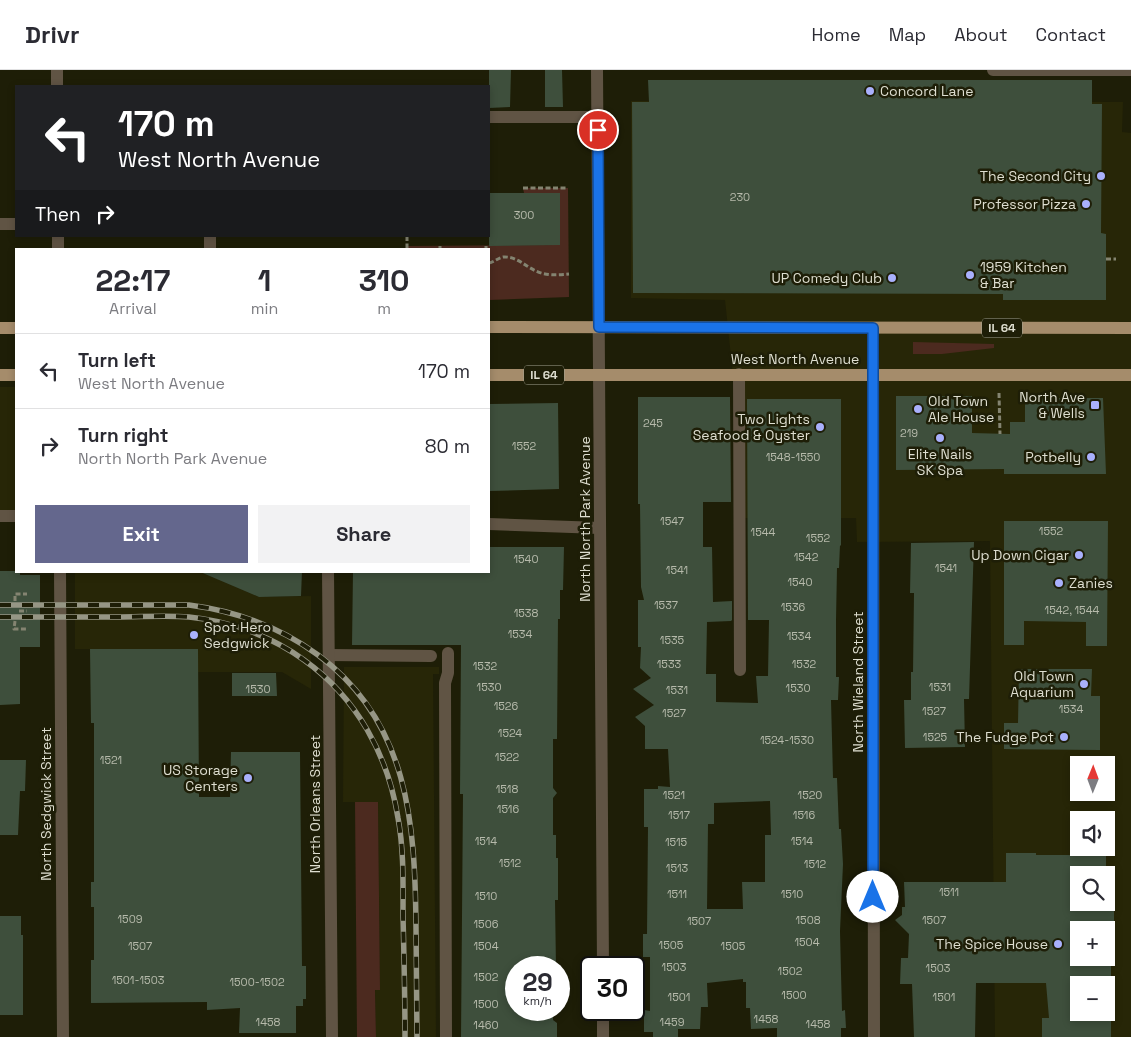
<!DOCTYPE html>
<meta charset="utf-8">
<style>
:root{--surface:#fff;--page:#f2f2f3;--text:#2b2b33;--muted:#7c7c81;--line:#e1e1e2;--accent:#64678d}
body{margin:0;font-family:"Space Grotesk",sans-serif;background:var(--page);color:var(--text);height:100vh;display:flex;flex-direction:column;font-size:19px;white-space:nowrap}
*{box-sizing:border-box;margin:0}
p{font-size:16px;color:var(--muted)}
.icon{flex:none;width:28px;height:28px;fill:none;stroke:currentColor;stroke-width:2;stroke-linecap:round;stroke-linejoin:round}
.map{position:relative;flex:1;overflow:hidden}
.details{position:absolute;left:15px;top:178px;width:475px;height:325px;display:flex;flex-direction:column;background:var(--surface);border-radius:0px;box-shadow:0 2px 8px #0003}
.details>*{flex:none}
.hud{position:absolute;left:15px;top:15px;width:475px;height:152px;border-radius:0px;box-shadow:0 2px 8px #0003;background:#202124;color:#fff;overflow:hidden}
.needle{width:32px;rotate:1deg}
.buttons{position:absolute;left:1070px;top:686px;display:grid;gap:10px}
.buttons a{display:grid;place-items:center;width:45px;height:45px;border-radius:0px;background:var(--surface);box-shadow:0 2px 8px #0003;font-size:25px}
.speed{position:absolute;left:505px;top:886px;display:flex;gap:10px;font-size:25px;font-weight:700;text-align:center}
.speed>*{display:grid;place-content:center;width:65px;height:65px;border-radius:50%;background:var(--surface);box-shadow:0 2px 8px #0003;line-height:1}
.speed small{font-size:12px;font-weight:400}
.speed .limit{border:2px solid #111;border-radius:8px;background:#fff;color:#111}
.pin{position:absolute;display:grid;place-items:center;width:42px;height:42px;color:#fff;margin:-21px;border:2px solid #fff;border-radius:50%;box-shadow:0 1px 5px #0007}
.me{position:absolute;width:55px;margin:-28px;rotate:0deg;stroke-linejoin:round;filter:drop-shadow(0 0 4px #0008)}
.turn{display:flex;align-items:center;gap:18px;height:105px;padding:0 20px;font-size:22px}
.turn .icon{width:65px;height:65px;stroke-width:2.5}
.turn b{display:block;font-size:35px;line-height:42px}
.then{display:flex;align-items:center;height:48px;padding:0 20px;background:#0003;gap:10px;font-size:19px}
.eta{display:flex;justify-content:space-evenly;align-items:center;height:85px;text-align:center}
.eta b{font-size:30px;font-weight:600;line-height:35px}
.action{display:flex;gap:10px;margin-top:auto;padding:10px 20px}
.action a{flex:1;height:58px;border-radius:0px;background:var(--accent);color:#fff;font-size:20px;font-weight:600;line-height:58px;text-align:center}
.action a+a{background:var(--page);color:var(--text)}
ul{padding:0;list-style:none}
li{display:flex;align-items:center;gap:15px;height:75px;padding:0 20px;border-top:1px solid var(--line)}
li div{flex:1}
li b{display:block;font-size:19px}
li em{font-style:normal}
header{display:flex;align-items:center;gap:30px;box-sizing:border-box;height:70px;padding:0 25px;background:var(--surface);border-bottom:1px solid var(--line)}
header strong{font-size:24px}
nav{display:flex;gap:28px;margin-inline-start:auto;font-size:18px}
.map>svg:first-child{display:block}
</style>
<header>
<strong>Drivr</strong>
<nav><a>Home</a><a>Map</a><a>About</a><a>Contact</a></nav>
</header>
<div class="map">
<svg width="1131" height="967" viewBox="0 0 1131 967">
<rect width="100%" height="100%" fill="#1e1e07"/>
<path fill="#272607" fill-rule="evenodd" d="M631,31L1123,32L1122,62L1131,63V967H995L990,471L857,472L856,448H735L734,315L725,230L631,228ZM1079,695H1106V722H1079ZM1079,750H1106V778H1079ZM1079,805H1106V832H1079ZM1079,860H1106V888H1079ZM1079,915H1106V942H1079Z
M0,317H16V446H0Z
M75,501H199L259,527L311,526V619L282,602H198V579H75Z
M344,597H439V604H433L436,967H376L375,920H380L378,732H343Z"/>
<path fill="#4c2a1f" d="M523,118H568L569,227L489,230V179H407V176L559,175L560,124L524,123Z
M913,272L994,274V278L942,284H913Z
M355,732H378L380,920H375L376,967H357Z"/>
<path fill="#3e4f3c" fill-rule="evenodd" d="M489,0H511L510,37L489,38Z
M545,0H562L563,37H545Z
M648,10H1092V34H1102L1101,163L1106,164V230H1003V224L633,223L632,32H649Z
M489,123H560V175L489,176Z
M896,326H972V363L1010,364V352H1025V328H1103L1106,404H1004V399L896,400Z
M638,327H730L731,432H703V477H712L713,532L732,531V550L731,551L707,552L706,604H716V632L758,633L756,606H768L769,550H748L747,329H841V476L840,475L839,498H837L836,550V607H839L838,630H831L833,708H837L839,759H841L843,794L840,861L841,903L842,941L845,940L846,958H841V967H777V958L751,959L750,938H746V912H743V909L707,913L708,937H701L700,959H678V967H653V962H644V940L650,941V887H643V864H647L648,757H644V719H658V716L670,717L668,679H645V656L635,647L654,635L633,619L651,608L640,598L641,577H638V530H644L641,517L640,434H638ZM770,731L771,765H765V812H742L743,839H707L708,754H714V733Z
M558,333L559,419L489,421V334Z
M1004,451H1108L1107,576H1086V552L1024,551V575H1004Z
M974,472L969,629H964L965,677L905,678L904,630H911V602H913L914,523H910L911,473Z
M489,477H564L563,520H560V549H558L557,669H553V718L557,723L553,728V765H556V788H558V830H555L556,898H516V941H553V950L557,953V967H461L463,724H460L461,575H352L353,501H489Z
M0,501H20V505H40V577H20V634L0,635Z
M198,501H302L301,526L259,527Z
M90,579H198L199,727H230L231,682H300L302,896H306V929H303V936H296V963H239L240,938L207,940V932L91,933V890H94V837H91V812H94V653H91Z
M1019,599H1092L1091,626H1100V680L1004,679V653H1018Z
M232,603H276L277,626H232Z
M0,690H26L25,721H20L18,765H0Z
M1006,783H1036V785H1106V805H1079V832H1106V836H1114V861H1111V967H1042V948H1049L1046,913H976L975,967H914L912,914H900L901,888H908L909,864L895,850L902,845V837H905L904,812H1006ZM1079,860H1106V888H1079ZM1079,915H1106V942H1079Z
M0,846H21V865H23V945H0Z"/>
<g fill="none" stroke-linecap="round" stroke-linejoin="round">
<path stroke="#848471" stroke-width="3" stroke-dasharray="5 2.5" stroke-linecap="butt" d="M523,118H568
M407,166V179
M440,176V179
M486,179V176
M1106,189H1116
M489,193C494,192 498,188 503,187C516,186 525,196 536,201C546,206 558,205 569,204
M999,323L1000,364
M15,531V524H27
M19,541H27
M15,551L14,559H27"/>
<path stroke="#605444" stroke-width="12" d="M993,0H1131
M489,47H598
M0,154H16
M210,179V166
M739,304L740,600
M0,446H16
M489,454L600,458
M329,585L431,586
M446,967L445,613L448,603V583"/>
<path stroke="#605444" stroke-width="12" d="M597,0L603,898
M873,258L874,967
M328,501L332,967
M603,940V967"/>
<path stroke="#605444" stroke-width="12" d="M57,0V16
M58,166V179
M60,501L63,967"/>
<path stroke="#a58c6b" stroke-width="12" d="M489,257L1131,258
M0,258H16
M0,305H16
M489,305H1131"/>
<defs>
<path id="rail" d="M0,535H189C236,541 280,557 318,585C409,652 415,754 416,857C416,894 417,930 417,967
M0,547C39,547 78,547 117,547C141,547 165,545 189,547C230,551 271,566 304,590C357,628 388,685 398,748C404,780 403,814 403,846C404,886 405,927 405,967"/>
</defs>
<use href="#rail" stroke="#969685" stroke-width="5.5"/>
<use href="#rail" stroke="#1e1e07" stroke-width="4" stroke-dasharray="11" stroke-linecap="butt"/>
</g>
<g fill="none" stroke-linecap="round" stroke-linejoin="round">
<defs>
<path id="route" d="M598,60L599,257L873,258V827"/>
</defs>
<use href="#route" stroke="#114b97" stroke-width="12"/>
<use href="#route" stroke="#1a73e8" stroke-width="9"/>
</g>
<g fill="#a9b0fc" stroke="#1e1e07" stroke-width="2">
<circle cx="870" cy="21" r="5"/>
<circle cx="1101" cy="106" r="5"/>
<circle cx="1086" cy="134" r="5"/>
<circle cx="970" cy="205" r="5"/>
<circle cx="892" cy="208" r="5"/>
<rect x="1090" y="330" width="10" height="10" rx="2.5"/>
<circle cx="918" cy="339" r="5"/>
<circle cx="820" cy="357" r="5"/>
<circle cx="940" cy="368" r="5"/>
<circle cx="1091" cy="387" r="5"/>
<circle cx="1079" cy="485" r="5"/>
<circle cx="1059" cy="513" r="5"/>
<circle cx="194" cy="565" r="5"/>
<circle cx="1084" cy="614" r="5"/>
<circle cx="1064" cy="667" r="5"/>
<circle cx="248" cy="708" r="5"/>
<circle cx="1058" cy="874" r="5"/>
</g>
<g text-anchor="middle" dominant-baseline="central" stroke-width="5" stroke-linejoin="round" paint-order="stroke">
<g font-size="11" fill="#b6baab">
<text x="740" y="127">230</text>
<text x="524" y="145">300</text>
<text x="653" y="353">245</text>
<text x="909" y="363">219</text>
<text x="524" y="376">1552</text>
<text x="793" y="387">1548-1550</text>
<text x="672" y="451">1547</text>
<text x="1051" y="461">1552</text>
<text x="763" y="462">1544</text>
<text x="818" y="468">1552</text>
<text x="806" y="487">1542</text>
<text x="526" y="489">1540</text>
<text x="946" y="498">1541</text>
<text x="677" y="500">1541</text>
<text x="800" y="512">1540</text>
<text x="666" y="535">1537</text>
<text x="793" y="537">1536</text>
<text x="1072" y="540">1542, 1544</text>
<text x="526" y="543">1538</text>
<text x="520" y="564">1534</text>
<text x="799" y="566">1534</text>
<text x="672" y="570">1535</text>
<text x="669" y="594">1533</text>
<text x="804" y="594">1532</text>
<text x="485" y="596">1532</text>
<text x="489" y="617">1530</text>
<text x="940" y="617">1531</text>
<text x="798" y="618">1530</text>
<text x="258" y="619">1530</text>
<text x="677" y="620">1531</text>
<text x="506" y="636">1526</text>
<text x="1071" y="639">1534</text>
<text x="934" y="641">1527</text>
<text x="674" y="643">1527</text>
<text x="510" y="663">1524</text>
<text x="935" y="667">1525</text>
<text x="787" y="670">1524-1530</text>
<text x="507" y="687">1522</text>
<text x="111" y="690">1521</text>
<text x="507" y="719">1518</text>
<text x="674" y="725">1521</text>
<text x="810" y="725">1520</text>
<text x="508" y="739">1516</text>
<text x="679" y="745">1517</text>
<text x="804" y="745">1516</text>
<text x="486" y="771">1514</text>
<text x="802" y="771">1514</text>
<text x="676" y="772">1515</text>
<text x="510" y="793">1512</text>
<text x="815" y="794">1512</text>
<text x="677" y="798">1513</text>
<text x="949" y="822">1511</text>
<text x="677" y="824">1511</text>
<text x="792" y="824">1510</text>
<text x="486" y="826">1510</text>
<text x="130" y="849">1509</text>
<text x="808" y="850">1508</text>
<text x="934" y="850">1507</text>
<text x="699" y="851">1507</text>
<text x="486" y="854">1506</text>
<text x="807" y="872">1504</text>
<text x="671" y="875">1505</text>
<text x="140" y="876">1507</text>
<text x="486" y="876">1504</text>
<text x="733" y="876">1505</text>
<text x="674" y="897">1503</text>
<text x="938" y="898">1503</text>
<text x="790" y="901">1502</text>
<text x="486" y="907">1502</text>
<text x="138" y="910">1501-1503</text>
<text x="257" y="912">1500-1502</text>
<text x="794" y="925">1500</text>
<text x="679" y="927">1501</text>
<text x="944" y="927">1501</text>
<text x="486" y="934">1500</text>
<text x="766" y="949">1458</text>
<text x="268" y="952">1458</text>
<text x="672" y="952">1459</text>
<text x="818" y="954">1458</text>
<text x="486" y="955">1460</text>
</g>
<g fill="#1e1e07" stroke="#a4a494" stroke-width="1">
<rect x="982" y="248.5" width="40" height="19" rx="4"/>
<rect x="524" y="295.5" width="40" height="19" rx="4"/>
</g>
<g font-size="12" font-weight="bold" fill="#deded0">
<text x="1002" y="258">IL 64</text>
<text x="544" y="305">IL 64</text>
</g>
<g font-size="14" fill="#deded0" stroke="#1e1e07" text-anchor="end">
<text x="880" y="21" text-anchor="start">Concord Lane</text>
<text x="1091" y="106">The Second City</text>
<text x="1076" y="134">Professor Pizza</text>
<text x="980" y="197" text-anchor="start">1959 Kitchen<tspan x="980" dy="16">&amp; Bar</tspan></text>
<text x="882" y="208">UP Comedy Club</text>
<text x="1085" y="327">North Ave<tspan x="1085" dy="16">&amp; Wells</tspan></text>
<text x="928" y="331" text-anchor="start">Old Town<tspan x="928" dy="16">Ale House</tspan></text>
<text x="810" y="349">Two Lights<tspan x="810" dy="16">Seafood &amp; Oyster</tspan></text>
<text x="940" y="384" text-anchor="middle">Elite Nails<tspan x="940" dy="16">SK Spa</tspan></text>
<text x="1081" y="387">Potbelly</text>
<text x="1069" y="485">Up Down Cigar</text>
<text x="1069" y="513" text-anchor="start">Zanies</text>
<text x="204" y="557" text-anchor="start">Spot Hero<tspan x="204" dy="16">Sedgwick</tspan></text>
<text x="1074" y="606">Old Town<tspan x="1074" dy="16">Aquarium</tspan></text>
<text x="1054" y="667">The Fudge Pot</text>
<text x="238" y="700">US Storage<tspan x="238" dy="16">Centers</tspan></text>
<text x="1048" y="874">The Spice House</text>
</g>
<g font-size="14" fill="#deded0" stroke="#1e1e07">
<text x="795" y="289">West North Avenue</text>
<text transform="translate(585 449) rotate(-90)">North North Park Avenue</text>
<text transform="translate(858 612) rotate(-90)">North Wieland Street</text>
<text transform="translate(46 734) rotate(-90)">North Sedgwick Street</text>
<text transform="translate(315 734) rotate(-90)">North Orleans Street</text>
</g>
</g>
</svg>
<div class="buttons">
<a><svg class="needle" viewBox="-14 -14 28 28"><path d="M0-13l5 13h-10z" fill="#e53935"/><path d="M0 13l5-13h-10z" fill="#7c7c81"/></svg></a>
<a><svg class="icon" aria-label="sound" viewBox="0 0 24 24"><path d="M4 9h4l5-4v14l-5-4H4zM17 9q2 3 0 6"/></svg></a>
<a><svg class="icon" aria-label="search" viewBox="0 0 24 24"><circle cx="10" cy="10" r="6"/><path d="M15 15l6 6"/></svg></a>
<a>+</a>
<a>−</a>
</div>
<div class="speed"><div>29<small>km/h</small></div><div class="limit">30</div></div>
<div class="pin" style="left:598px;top:60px;background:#d93025"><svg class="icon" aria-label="arrive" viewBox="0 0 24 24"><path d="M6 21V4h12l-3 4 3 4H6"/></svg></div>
<svg class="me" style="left:873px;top:827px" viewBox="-20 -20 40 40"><circle r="19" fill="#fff"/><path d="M0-13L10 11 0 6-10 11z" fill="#1a73e8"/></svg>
<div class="hud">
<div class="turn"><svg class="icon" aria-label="left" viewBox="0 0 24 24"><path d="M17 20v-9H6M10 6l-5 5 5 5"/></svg><div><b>170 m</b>West North Avenue</div></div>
<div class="then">Then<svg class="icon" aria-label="right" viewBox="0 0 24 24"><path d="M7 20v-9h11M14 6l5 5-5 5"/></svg></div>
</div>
<section class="details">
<div class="eta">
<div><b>22:17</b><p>Arrival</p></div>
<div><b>1</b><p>min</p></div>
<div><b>310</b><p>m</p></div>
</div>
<ul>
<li><svg class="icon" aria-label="left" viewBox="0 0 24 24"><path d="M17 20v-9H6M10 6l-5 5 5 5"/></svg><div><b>Turn left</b><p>West North Avenue</p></div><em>170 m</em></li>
<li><svg class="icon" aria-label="right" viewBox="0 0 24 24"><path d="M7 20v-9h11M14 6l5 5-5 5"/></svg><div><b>Turn right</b><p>North North Park Avenue</p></div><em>80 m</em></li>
</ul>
<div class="action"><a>Exit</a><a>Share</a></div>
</section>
</div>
